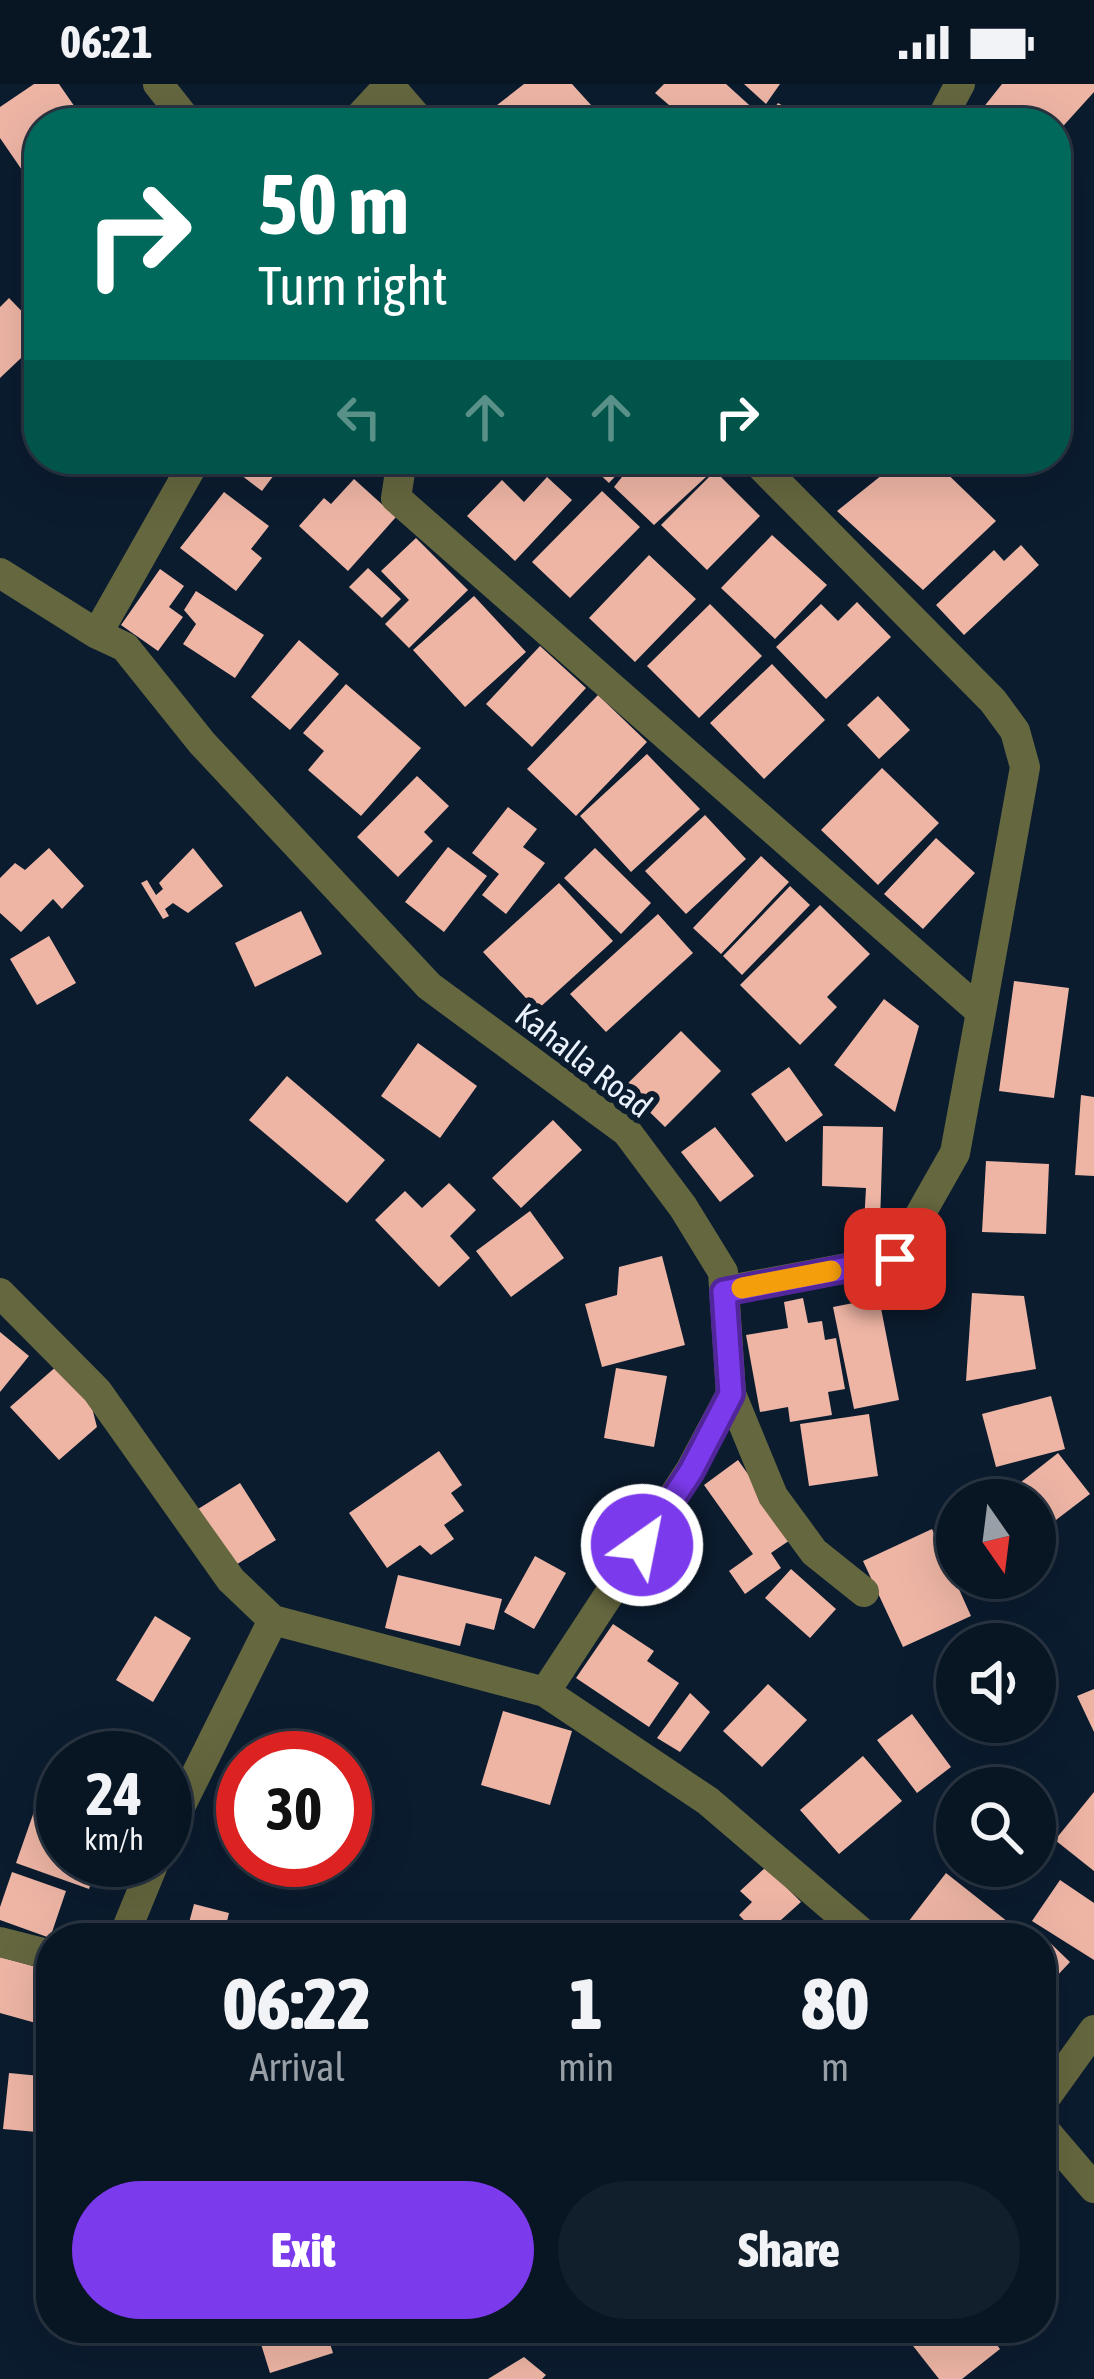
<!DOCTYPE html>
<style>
:root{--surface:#081523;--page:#111e2b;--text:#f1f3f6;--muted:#989fa6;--line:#293441;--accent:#7c3aed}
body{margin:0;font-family:"Asap Condensed",sans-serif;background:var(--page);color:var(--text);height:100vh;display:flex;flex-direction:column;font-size:45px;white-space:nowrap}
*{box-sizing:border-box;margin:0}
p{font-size:39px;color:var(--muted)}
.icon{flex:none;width:66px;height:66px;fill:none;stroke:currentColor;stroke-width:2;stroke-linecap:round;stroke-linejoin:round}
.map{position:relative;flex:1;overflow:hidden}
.side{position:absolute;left:36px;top:1839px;width:1020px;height:420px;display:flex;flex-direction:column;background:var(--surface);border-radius:48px;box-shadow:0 12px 48px #0002,0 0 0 3px var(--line)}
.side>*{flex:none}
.guide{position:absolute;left:24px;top:24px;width:1047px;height:366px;border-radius:48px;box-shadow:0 12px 48px #0002,0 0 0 3px var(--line);background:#00695c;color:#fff;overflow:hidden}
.needle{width:78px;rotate:166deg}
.tools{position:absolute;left:936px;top:1395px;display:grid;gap:24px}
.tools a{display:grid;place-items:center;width:120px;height:120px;border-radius:50%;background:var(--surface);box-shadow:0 12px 48px #0002,0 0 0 3px var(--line);font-size:60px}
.speed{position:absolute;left:36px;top:1647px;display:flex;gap:24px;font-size:60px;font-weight:700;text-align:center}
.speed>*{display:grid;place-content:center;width:156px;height:156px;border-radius:50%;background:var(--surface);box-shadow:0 12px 48px #0002,0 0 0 3px var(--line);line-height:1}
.speed small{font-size:30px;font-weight:400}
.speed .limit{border:18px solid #d22;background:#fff;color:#111}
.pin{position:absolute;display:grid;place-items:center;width:102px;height:102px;color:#fff;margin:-51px;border-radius:24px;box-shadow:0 6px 18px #0006}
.me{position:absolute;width:132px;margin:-66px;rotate:33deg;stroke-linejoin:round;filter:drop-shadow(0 0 9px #0008)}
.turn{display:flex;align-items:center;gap:42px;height:252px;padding:0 36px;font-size:54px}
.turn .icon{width:156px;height:156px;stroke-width:2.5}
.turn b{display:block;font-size:84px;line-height:102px}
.lanes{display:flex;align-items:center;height:114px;padding:0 36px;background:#0003;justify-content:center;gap:60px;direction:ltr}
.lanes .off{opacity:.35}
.eta{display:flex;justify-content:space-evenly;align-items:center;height:204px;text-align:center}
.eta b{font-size:72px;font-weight:800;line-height:84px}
.action{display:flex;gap:24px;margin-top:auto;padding:24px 36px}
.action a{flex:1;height:138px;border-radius:72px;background:var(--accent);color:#fff;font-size:48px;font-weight:800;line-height:138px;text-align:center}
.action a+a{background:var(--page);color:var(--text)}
.status{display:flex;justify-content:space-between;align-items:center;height:84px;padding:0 60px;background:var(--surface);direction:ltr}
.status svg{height:33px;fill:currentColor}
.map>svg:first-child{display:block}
</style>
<div class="status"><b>06:21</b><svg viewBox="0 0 49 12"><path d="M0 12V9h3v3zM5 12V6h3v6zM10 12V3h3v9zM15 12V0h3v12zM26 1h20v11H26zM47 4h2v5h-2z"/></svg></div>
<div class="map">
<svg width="1094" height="2295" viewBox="0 0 1094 2295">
<rect width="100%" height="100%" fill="#0b1c2f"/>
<path fill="#eeb5a5" d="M34,0H59L86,39H39V103L35,105L0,54V23Z
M524,0H572L601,32L594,39H474Z
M664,0H726L758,29L750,39H690L655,9Z
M744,0H780L766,20Z
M1002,0H1094V8L1056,50V39H971Z
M778,19L814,39H763Z
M9,214L39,245V257L0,294V223Z
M220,375H286L262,407Z
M602,375H618L623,384L609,399L593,384Z
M636,375H713L719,381L654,441L614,403Z
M902,375H932L996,437L923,506L837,427Z
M715,387L760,432L707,486L661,441Z
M547,393L572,416L515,477L467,432L502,396L524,418Z
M354,395L396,433L348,487L299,442L324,414L331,420Z
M602,407L640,443L570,514L532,478Z
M224,408L269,442L251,465L262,474L236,507L180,464Z
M772,451L827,501L775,555L721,504Z
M416,454L468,506L409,564L385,540L409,516L381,487Z
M1021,461L1039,481L964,551L936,521L994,466L1004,477Z
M649,471L696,515L635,578L589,534Z
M368,484L401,515L382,534L349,503Z
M160,485L184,502L169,523L183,533L158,567L121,541Z
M196,507L264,551L235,594L183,560L196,540L184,526Z
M474,512L526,568L465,623L413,566Z
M857,518L891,553L826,615L776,563L821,520L838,537Z
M710,520L762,572L699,634L647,582Z
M299,556L339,590L290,646L251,613Z
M540,562L586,604L532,663L486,620Z
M772,580L825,636L764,695L710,639Z
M346,600L421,664L361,732L308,686L324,667L303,649Z
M598,611L647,658L576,732L527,685Z
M878,612L910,646L879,675L847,641Z
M647,670L700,725L631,788L580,732Z
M882,684L939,739L878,801L821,746Z
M417,692L449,722L424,748L433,757L398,793L357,753Z
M508,723L537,745L523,763L545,779L506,830L482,811L499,790L472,769Z
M705,731L746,775L686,830L645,787Z
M936,754L975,789L923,845L884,810Z
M448,763L487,792L444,848L405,818Z
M49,764L84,802L62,825L53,815L21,848L0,829V794L15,779L25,786Z
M193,764L223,802L188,829L173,819L165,825L169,832L163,835L141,799L147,796L156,811L163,805L159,799Z
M595,764L651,819L621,850L564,794Z
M761,772L789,798L721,870L693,844Z
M559,799L613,857L537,926L483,868Z
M790,802L810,821L742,891L723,872Z
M820,821L870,870L827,913L837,923L800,961L740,901Z
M301,827L322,870L255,903L235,859Z
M658,830L693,869L606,948L570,910Z
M49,852L76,899L37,921L10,875Z
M1014,897L1069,904L1054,1014L999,1007Z
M884,915L919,942L895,1028L834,981Z
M681,947L721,987L665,1043L624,1003Z
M418,959L477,1002L440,1054L381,1012Z
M789,983L823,1031L786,1058L751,1010Z
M287,992L385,1076L347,1119L249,1036Z
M1081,1011L1094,1013V1092L1075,1091Z
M553,1036L582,1066L521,1124L492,1094Z
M823,1042L883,1043L880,1139H864L866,1104L822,1102Z
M715,1043L754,1092L720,1118L681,1068Z
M986,1077L1049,1080L1046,1150L982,1148Z
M449,1099L476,1126L450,1152L470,1174L439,1203L375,1136L405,1107L422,1124Z
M530,1127L564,1174L511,1213L476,1167Z
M662,1172L685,1261L602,1283L585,1220L617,1211L619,1183Z
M972,1209L1024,1212L1036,1285L966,1297Z
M803,1214L808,1239L822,1237L825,1256L836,1254L845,1305L828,1308L832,1331L790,1338L788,1323L760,1328L746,1251L788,1244L784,1218Z
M879,1214L899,1316L854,1325L833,1223Z
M0,1248L29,1272L0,1308Z
M58,1281L90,1316L97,1343L59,1376L10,1323Z
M616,1284L667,1292L654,1363L604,1354Z
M1051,1312L1065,1365L996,1383L982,1330Z
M869,1330L878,1392L809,1402L800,1340Z
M439,1367L462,1401L451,1409L464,1427L444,1441L454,1455L431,1471L420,1461L387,1484L349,1429Z
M1058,1369L1090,1410L1039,1449L1035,1444V1416H1013L1007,1409Z
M738,1376L793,1454L771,1469L781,1484L745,1510L729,1487L753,1470L704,1401Z
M240,1399L276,1456L234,1482L198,1425Z
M932,1445L971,1532L903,1563L863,1477Z
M535,1472L566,1489L534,1545L504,1528Z
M791,1485L836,1525L810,1554L765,1514Z
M398,1491L502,1515L494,1546L466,1539L460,1562L385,1544Z
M155,1532L191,1554L153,1618L116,1596Z
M613,1540L654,1567L647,1577L679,1599L649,1643L576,1594Z
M768,1600L807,1636L762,1683L723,1647Z
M1094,1605V1648L1077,1612Z
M690,1609L710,1628L680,1668L657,1654Z
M503,1627L572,1647L550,1721L481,1701Z
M912,1630L951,1683L917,1709L877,1656Z
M863,1672L902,1717L839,1770L800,1726Z
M1094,1708V1787L1055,1756Z
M36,1722L63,1732V1776H99L89,1805L16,1779Z
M248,1776H296L295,1787L248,1786Z
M766,1783L801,1818L761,1854L739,1831L752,1818L740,1807Z
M12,1788L66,1807L50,1854L0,1836V1823Z
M946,1789L1008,1838L996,1854H919L905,1842Z
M1060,1796L1094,1819V1876L1032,1837Z
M194,1820L229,1829L223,1854H185Z
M329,1837L378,1843L376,1854H327Z
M1044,1853L1070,1878L1041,1909V1856Z
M0,1873L51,1887V1912L43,1941L0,1929Z
M9,1989L51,1993L49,2049L3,2045Z
M256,2244H325L333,2269L270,2289Z
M899,2244H984L1000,2265L962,2295H939Z
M524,2273L546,2291L542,2295H488Z"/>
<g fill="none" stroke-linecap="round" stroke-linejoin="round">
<path stroke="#65673f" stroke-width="30" d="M158,0L189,39
M389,1L422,39
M354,39L390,0
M939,39L960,0
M402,375L396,414L981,928L1025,683L1015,647L993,617L759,380
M0,489L97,550L125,563L202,659L429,902L627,1048L683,1123L723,1188L731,1310L690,1387L545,1608L708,1717L868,1854
M97,550L196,375
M724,1207L895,1175L955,1069L981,928
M0,1209L97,1307L231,1496L273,1536L545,1608
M731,1310L773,1412L814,1468L864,1508
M165,1753L273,1536
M123,1854L155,1776
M0,1858L51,1871
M1041,2020L1094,1946
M1041,2042L1094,2104"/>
</g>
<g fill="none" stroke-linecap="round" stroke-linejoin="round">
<defs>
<path id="route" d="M642,1461L691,1387L731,1310L724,1208L895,1175"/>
</defs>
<use href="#route" stroke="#51269a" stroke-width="30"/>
<use href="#route" stroke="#7c3aed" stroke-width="21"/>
<path stroke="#f59e0b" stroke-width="21" d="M742,1204L831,1187"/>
</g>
<g text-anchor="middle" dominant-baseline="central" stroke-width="12" stroke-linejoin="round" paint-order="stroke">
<g font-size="33" fill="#e9f2fd" stroke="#0b1c2f">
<text transform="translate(584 976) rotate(38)">Kahalla Road</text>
</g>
</g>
</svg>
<div class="tools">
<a><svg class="needle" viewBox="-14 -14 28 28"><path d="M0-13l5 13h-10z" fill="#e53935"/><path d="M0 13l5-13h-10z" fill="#989fa6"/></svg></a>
<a><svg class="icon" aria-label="sound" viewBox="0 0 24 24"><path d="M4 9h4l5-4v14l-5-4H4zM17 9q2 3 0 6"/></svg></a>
<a><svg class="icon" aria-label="search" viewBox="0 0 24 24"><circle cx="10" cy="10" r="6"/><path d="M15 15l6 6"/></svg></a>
</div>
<div class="speed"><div>24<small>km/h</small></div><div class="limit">30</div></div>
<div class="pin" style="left:895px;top:1175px;background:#d93025"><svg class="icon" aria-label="arrive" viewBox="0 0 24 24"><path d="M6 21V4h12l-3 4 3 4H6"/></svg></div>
<svg class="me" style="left:642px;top:1461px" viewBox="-20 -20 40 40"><circle r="17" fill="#7c3aed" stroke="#fff" stroke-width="3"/><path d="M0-11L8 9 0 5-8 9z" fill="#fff"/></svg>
<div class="guide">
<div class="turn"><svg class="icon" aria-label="right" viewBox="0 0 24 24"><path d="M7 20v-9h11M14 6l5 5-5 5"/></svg><div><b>50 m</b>Turn right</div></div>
<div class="lanes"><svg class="icon off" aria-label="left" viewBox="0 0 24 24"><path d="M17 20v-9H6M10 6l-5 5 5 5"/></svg><svg class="icon off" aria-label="ahead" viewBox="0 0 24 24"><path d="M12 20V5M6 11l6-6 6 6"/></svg><svg class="icon off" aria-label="ahead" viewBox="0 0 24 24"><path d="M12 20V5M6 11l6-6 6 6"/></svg><svg class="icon" aria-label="right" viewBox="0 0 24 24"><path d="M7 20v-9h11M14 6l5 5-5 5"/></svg></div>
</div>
<section class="side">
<div class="eta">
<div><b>06:22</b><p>Arrival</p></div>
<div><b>1</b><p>min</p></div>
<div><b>80</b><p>m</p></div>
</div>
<div class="action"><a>Exit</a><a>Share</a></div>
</section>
</div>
